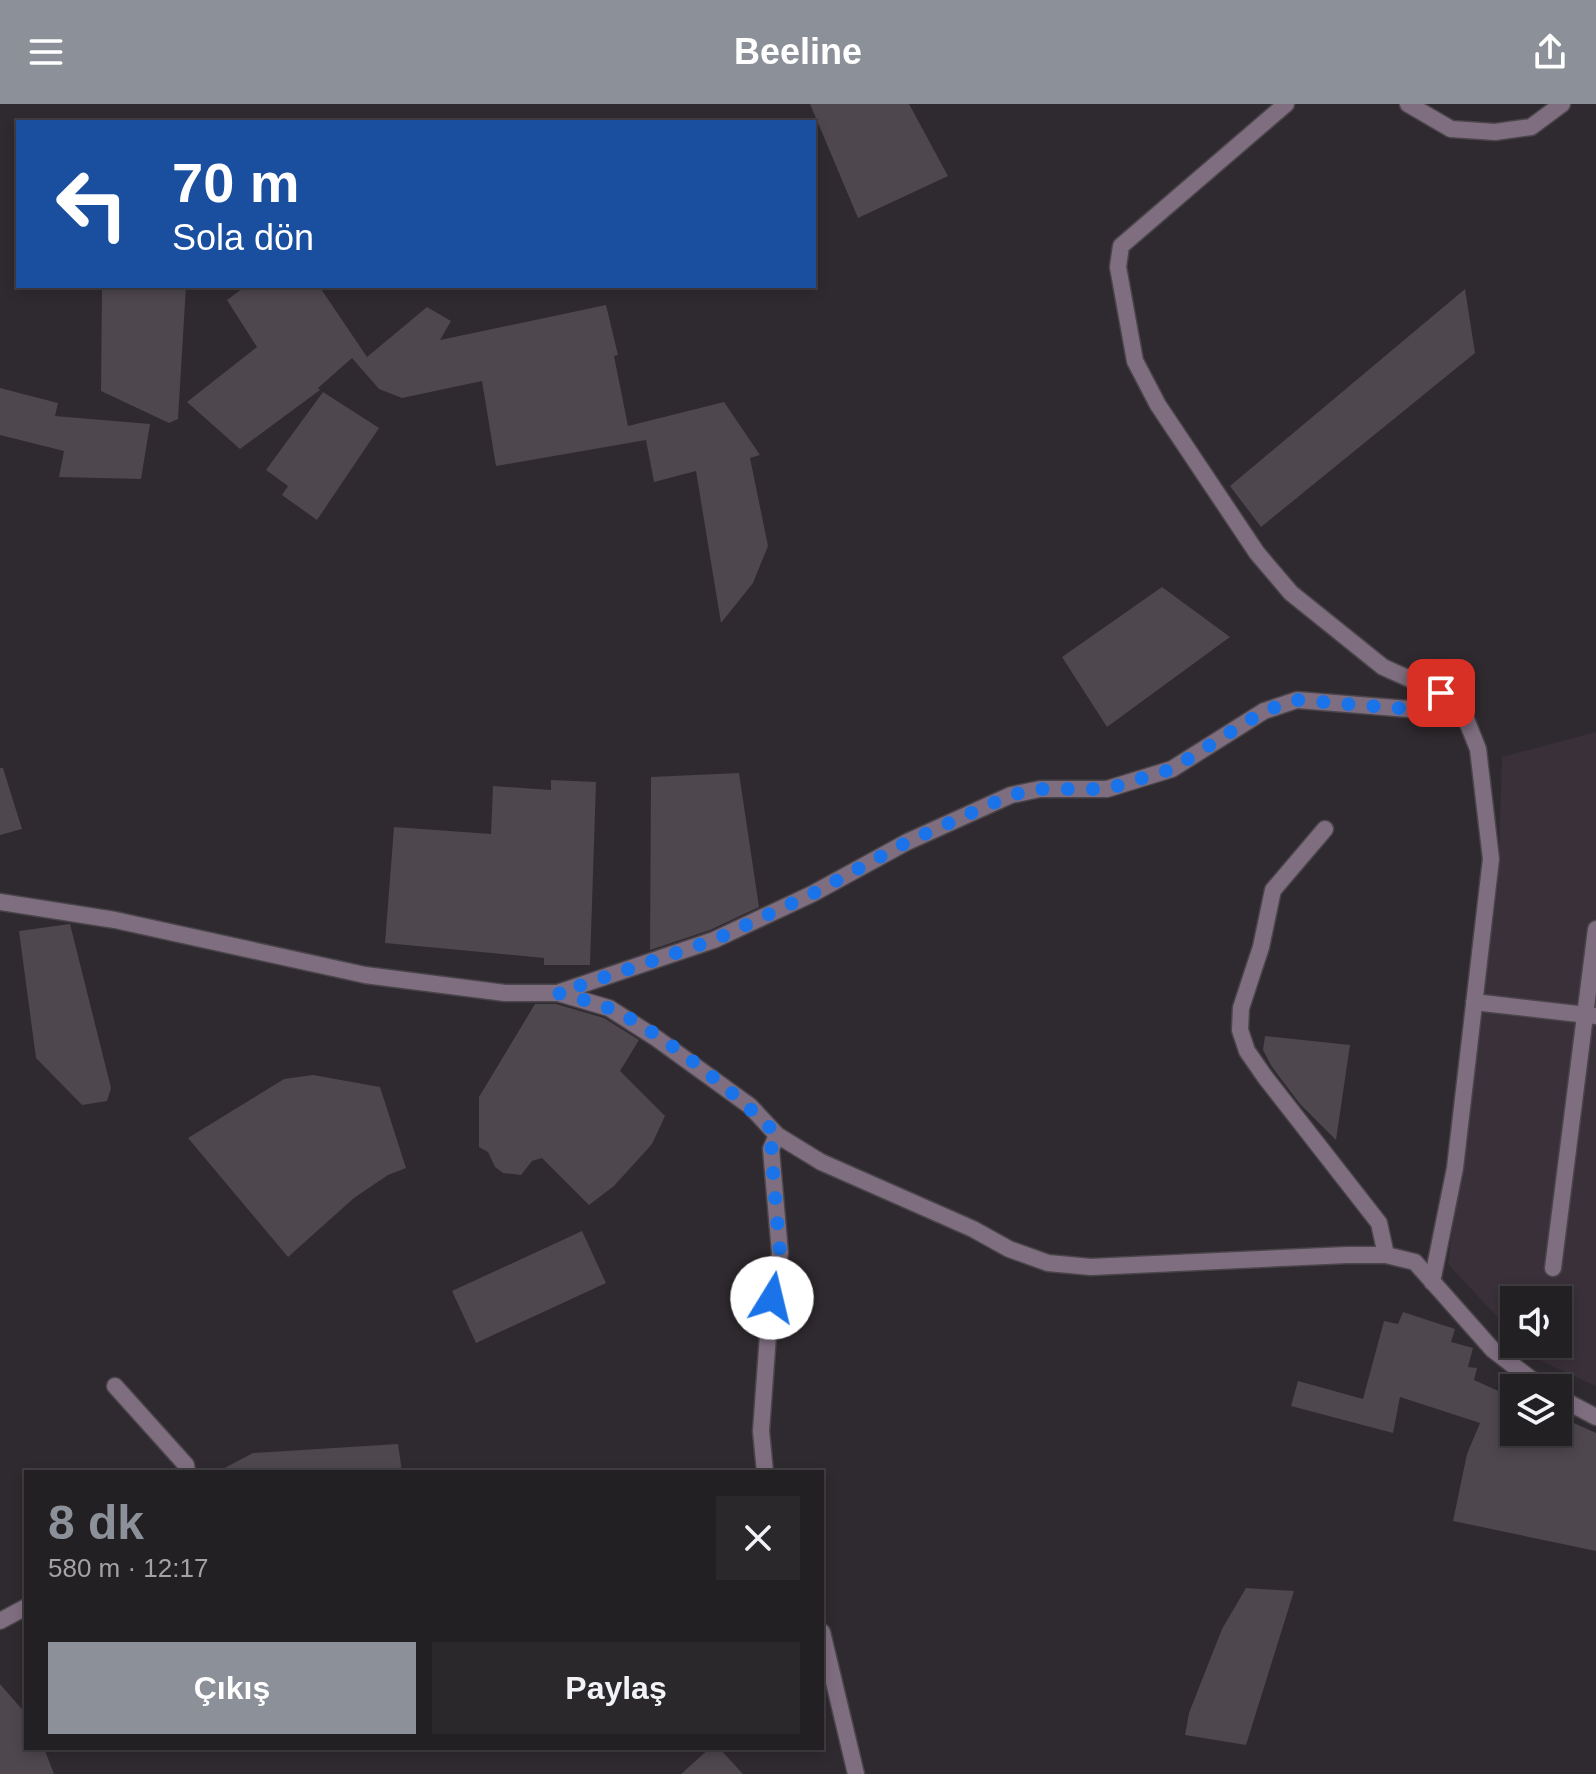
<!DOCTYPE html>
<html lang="tr">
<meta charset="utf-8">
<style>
:root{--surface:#232023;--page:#2b282b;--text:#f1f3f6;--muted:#a3a3a6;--line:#403e41;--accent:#8c9099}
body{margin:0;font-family:Arial,sans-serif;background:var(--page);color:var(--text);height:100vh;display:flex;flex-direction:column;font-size:30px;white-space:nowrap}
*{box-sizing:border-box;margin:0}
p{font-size:26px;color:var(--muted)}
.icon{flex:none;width:44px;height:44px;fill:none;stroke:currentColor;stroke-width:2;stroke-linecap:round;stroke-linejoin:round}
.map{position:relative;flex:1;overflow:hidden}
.details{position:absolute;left:24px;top:1366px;width:800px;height:280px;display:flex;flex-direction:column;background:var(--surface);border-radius:0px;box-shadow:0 4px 12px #0003,0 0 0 2px var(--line)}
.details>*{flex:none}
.guide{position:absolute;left:16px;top:16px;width:800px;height:168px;border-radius:0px;box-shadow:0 4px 12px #0003,0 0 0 2px var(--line);background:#1a4fa0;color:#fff;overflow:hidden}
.buttons{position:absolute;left:1500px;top:1182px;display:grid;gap:16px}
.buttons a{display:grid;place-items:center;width:72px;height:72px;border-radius:0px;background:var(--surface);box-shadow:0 4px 12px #0003,0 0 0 2px var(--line);font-size:40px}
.pin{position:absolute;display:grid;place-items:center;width:68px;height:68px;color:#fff;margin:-34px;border-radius:16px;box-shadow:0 4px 12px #0006}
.me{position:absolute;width:88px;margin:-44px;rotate:9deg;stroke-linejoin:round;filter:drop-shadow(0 0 6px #0008)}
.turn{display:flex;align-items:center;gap:28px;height:168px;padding:0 24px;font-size:36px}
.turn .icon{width:104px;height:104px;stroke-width:2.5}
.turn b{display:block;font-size:56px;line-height:68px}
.round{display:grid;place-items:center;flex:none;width:84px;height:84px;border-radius:0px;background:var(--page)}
.head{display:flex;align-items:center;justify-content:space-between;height:136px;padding:0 24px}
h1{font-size:48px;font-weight:600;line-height:60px;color:var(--accent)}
.primary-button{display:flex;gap:16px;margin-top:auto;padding:16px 24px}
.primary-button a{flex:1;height:92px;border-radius:0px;background:var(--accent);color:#fff;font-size:32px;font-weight:600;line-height:92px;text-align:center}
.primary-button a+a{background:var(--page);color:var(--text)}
header{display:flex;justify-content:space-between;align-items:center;height:104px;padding:0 24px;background:var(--accent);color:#fff;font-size:36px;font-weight:600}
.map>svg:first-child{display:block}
</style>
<header><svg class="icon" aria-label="menu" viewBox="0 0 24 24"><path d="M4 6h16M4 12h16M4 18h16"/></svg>Beeline<svg class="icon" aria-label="share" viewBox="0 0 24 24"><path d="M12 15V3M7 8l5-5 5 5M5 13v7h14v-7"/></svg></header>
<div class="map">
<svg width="1596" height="1670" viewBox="0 0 1596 1670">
<rect width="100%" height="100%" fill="#2f2a2f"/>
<path fill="#3a303a" d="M1596,628V1282L1535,1254L1522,1240H1558V1196H1514V1231L1448,1160L1498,780L1502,653Z"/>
<path fill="#4e474e" d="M810,0H909L948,72L858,114Z
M102,182H186L178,315L169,319L101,287Z
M246,182H319L367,253L427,203L451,217L440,236L606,201L618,251L614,252L628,322L724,298L760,351L750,354L768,442L753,479L721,519L696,367L654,378L646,336L496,362L482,277L402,294L379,285L352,254L318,284L320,286L240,345L187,298L257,243L227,196Z
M1465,185L1475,249L1261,423L1230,382Z
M0,284L58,299L55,312L150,320L141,375L59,373L64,347L0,331Z
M323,288L379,324L317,416L282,391L288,382L266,366Z
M1162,483L1230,533L1107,623L1062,553Z
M0,664H3L22,725L0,731Z
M739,669L759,803L710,826L650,846L651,673Z
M551,676L596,678L590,861H544V854L385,839L394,723L491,730L493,682L551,686Z
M70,820L111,984L107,997L82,1001L36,954L19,827Z
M535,900H556L604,914L639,936L620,967L665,1012L652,1040L614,1082L589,1101L542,1054L532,1057L521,1071L503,1069L495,1063L488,1048L479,1043V993Z
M1265,932L1350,941L1336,1036L1300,1000L1272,963L1263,946Z
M313,971L380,983L406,1064L388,1071L354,1094L288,1153L188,1034L284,975Z
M582,1127L606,1179L476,1239L452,1187Z
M1403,1208L1455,1225L1451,1238L1473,1244L1468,1263L1477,1264L1474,1276L1514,1294V1328H1558V1312L1596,1329V1447L1453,1417L1467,1350L1480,1319L1400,1293L1393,1329L1291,1302L1298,1277L1363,1295L1384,1217L1398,1220Z
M398,1340L402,1368H217L253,1349Z
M1246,1484L1294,1487L1246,1641L1185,1631L1189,1609L1222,1525Z
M0,1580L26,1610V1644H44L54,1670H0Z
M710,1644H719L743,1670H681Z"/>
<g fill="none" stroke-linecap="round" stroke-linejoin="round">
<defs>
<path id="minor" d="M1286,0L1121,142L1118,163L1135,257L1158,301L1257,449L1291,489L1383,563L1441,589L1466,615L1478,645L1491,755L1455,1064L1432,1178
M1408,0L1451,25L1495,28L1531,23L1562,0
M1325,725L1273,786L1261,843L1241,904L1240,926L1247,947L1265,973L1379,1119L1386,1151
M0,798L115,816L365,871L505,889H558L609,904L656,934L750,1002L777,1031L821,1058L973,1125L1009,1145L1048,1159L1091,1163L1347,1151H1386L1415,1158L1493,1246L1543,1284
M560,888L714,836L812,790L907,738L1011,691L1040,685H1107L1172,665L1264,607L1297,596L1409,605L1441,589
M1474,898L1596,912
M1553,1164L1596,825
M115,1282L186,1361L187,1368
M1558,1293L1596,1313
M765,1368L761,1327L769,1217L780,1149L771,1045L777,1031
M0,1517L26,1503
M822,1528L856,1670"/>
</defs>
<use href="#minor" stroke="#4a454a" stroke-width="19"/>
<use href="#minor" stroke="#7f6e80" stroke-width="16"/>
</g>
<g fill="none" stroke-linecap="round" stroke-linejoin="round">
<path stroke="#1a73e8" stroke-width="14" stroke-dasharray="0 25.2" d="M772,1194L780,1149L771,1045L777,1031C742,994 653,921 606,903C591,897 574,894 558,889L714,836L812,790L907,738L1011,691L1040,685H1107L1172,665L1264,607L1297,596L1409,605L1441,589"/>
</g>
</svg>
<div class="buttons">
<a><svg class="icon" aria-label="sound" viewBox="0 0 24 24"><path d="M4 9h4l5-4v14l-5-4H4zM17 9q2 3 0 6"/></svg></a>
<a><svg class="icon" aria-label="layers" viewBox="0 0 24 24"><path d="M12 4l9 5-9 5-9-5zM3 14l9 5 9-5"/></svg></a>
</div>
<div class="pin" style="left:1441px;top:589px;background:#d93025"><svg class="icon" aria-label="arrive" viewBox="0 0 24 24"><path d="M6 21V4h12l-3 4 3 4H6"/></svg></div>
<svg class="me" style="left:772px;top:1194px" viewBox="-20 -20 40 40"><circle r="19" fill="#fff"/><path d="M0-13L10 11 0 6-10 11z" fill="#1a73e8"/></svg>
<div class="guide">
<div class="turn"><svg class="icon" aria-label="left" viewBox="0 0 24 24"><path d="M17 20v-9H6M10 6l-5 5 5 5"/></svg><div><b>70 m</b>Sola dön</div></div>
</div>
<section class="details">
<div class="head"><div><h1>8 dk</h1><p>580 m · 12:17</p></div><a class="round"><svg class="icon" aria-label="close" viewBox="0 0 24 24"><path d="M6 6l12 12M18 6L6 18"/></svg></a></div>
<div class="primary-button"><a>Çıkış</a><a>Paylaş</a></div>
</section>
</div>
